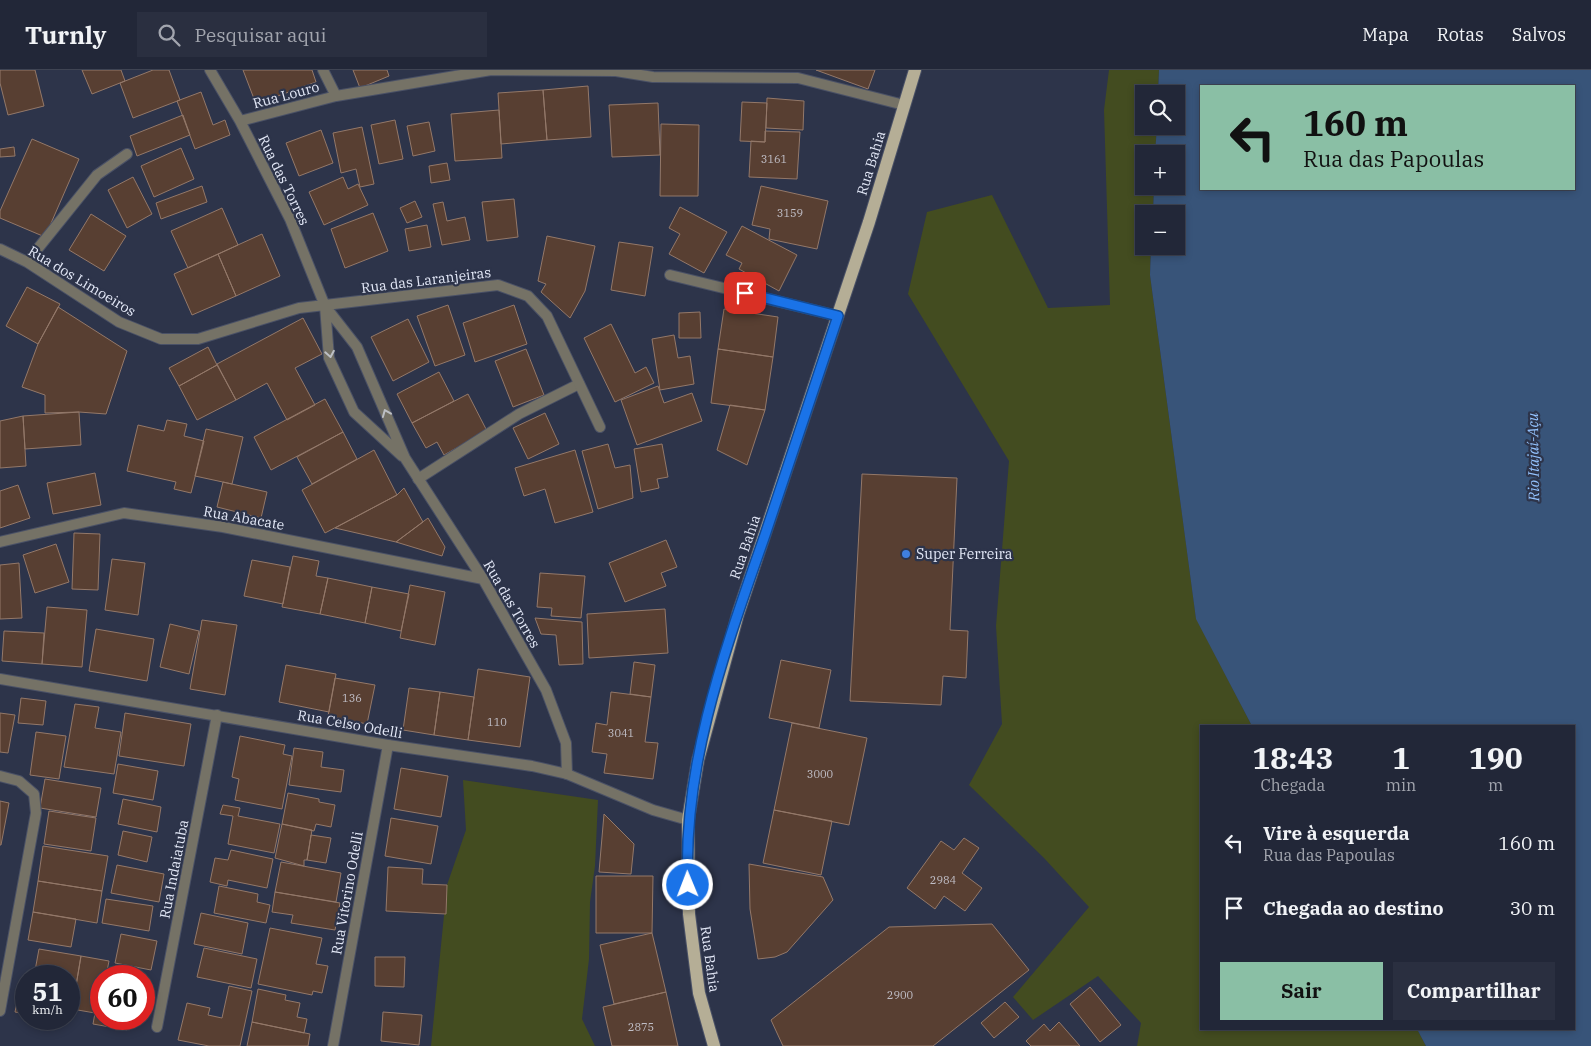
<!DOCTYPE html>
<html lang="pt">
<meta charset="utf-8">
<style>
:root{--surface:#222738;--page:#2a2f40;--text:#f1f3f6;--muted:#a2a5ae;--line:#3f4453;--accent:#8abfa5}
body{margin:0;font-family:"IBM Plex Serif",serif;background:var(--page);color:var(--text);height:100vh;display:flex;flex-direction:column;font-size:19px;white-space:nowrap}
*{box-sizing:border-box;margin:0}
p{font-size:16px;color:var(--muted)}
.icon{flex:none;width:28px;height:28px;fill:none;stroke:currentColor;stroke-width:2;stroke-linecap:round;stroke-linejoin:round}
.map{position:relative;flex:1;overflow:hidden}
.details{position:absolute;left:1200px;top:655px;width:375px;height:305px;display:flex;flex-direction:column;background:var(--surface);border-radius:0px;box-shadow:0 2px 8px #0003,0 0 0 1px var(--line)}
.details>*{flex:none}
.guide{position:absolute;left:1200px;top:15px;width:375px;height:105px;border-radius:0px;box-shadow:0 2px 8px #0003,0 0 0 1px var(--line);background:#8abfa5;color:#111;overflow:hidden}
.tools{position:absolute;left:1135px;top:15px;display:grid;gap:10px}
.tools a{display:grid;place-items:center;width:50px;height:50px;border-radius:0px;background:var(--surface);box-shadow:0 2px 8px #0003,0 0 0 1px var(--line);font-size:25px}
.speed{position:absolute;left:15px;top:895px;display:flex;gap:10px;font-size:25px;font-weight:700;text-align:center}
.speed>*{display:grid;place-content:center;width:65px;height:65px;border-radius:50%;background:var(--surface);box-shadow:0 2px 8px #0003,0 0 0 1px var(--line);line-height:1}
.speed small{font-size:12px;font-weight:400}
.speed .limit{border:8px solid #d22;background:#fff;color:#111}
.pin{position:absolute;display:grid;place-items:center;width:42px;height:42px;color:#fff;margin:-21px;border-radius:10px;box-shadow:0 2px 8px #0006}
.me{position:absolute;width:55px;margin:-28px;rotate:359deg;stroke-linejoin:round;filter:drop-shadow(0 0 4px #0008)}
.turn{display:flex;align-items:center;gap:18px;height:105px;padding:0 20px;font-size:22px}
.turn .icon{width:65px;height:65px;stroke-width:2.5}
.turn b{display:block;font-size:35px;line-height:42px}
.eta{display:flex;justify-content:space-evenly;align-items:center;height:85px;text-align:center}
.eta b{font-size:30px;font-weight:700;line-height:35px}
.action{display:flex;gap:10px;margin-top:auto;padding:10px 20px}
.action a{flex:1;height:58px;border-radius:0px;background:var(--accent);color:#111;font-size:20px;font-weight:700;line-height:58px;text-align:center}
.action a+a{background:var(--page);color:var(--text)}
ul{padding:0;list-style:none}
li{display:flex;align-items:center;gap:15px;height:65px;padding:0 20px}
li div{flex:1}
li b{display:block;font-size:19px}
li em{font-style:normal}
header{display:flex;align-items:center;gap:30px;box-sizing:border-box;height:70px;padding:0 25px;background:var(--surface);border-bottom:1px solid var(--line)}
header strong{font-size:24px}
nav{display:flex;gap:28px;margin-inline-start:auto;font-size:18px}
.search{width:350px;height:45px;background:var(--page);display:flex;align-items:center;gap:12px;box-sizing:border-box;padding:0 18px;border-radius:0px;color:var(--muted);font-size:19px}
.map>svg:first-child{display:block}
</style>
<header>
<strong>Turnly</strong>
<div class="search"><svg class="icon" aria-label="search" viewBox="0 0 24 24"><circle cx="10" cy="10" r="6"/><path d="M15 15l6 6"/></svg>Pesquisar aqui</div>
<nav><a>Mapa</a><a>Rotas</a><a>Salvos</a></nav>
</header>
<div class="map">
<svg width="1591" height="976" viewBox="0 0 1591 976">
<rect width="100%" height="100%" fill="#2d344a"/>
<path fill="#434c20" d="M1109,0H1159L1158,24H1144V56H1157L1155,84H1144V116H1154L1153,144H1144V176H1151L1150,205L1196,548L1252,656H1201V959H1417L1426,976H1137L1141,953L1098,906L1033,950L1013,927L1089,837L1044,788L969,715L1002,654L996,556L1009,391L908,224L927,142L992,125L1048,238L1110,235L1104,40Z
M463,710L598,730L595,796L590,832L589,889L582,949L595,976H431L447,815L466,760Z"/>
<path fill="#385479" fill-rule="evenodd" d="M1159,0H1591V976H1426L1417,959H1574V656H1252L1196,549L1150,205L1151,176H1176V144H1153L1154,116H1176V84H1155L1157,56H1176V24H1158ZM1201,16H1574V119H1201Z"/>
<path fill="#583f32" stroke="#937869" d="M0,0H35L44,36L8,45L0,13Z
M82,0H121L125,11L92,24Z
M153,0H169L180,30L133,48L120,13Z
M243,0H312L316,12L256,34Z
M353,0H387L389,6L360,18Z
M816,0H875L868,19Z
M588,16L591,67L547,70L543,20Z
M543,20L547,70L501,74L498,23Z
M201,22L213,55L225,50L230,65L195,79L177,31Z
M767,28L804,31L803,60L766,58Z
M742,32L767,33L765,72L740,71Z
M658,33L660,85L612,87L609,35Z
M499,40L502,88L455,91L451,44Z
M183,45L190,65L137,86L130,66Z
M395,50L403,89L379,94L371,55Z
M429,52L435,81L413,86L407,56Z
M661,54L699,55L698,126H660Z
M362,57L374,114L360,117L356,99L341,103L333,63Z
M321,60L333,93L299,106L286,73Z
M765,61L800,62L797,109L749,107L751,71L765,72Z
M32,69L79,89L45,167L0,148V141Z
M14,77L15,86L0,87V79Z
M181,78L194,109L154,127L141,96Z
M447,93L450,110L431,113L429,96Z
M133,107L152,144L127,158L108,120Z
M343,107L348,119L358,114L368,135L324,155L309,122Z
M202,116L207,132L161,149L156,133Z
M761,116L828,131L817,179L769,169L770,159L752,155Z
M514,129L518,167L487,171L482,132Z
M415,131L422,147L407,153L400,138Z
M443,132L447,151L465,147L470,170L442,175L433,134Z
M680,137L727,162L704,203L669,184L680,164L669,158Z
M222,138L238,175L188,198L171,161Z
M373,143L388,181L345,198L331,159Z
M91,144L126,166L104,201L69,180Z
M427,155L431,177L409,181L405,159Z
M742,156L797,185L779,221L739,199L742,193L726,185Z
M262,164L280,206L236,226L218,184Z
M547,166L595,176L585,221L570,248L541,222L546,214L538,211Z
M619,172L653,177L645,226L611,220Z
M218,184L236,226L192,245L174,204Z
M27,217L60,234L38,274L6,256Z
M448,235L465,285L435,296L417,246Z
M514,235L527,274L475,292L463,253Z
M58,237L127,281L106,344L79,342L45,343V325L22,317L38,274Z
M724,239L778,247L773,287L718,279Z
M700,242L701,268H679V243Z
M303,248L322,284L295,298L315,335L287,350L267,313L236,330L217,294Z
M408,249L429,292L393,311L371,267Z
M611,254L635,303L646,297L654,313L615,332L584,268Z
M674,265L678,288L690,286L694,314L660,320L652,269Z
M208,277L217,295L179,316L169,298Z
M526,279L544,325L513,337L495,291Z
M718,279L773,287L765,340L711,333Z
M217,295L236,330L197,350L179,316Z
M439,302L454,331L412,353L397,324Z
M658,316L664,333L692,323L702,351L637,375L621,330Z
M468,324L487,361L444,385L437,372L426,378L412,353Z
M325,329L343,362L271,400L254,367Z
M730,335L765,340L747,395L717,380Z
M79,342L81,375L25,379L23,346Z
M545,343L559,374L528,389L513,358Z
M23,346L26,396L0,398V351Z
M167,350L187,354L184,366L204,371L191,423L174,419L176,412L127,401L138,355L164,361Z
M206,359L243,367L232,414L195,406Z
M343,362L357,389L312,414L297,387Z
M608,374L615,398L630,395L633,428L598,439L582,381Z
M662,374L668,407L657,409L659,418L641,422L634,379Z
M374,380L397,425L325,463L302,420Z
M575,380L593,442L555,453L545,419L524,426L515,398Z
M95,403L101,435L53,444L47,413Z
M862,404L957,408L950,560L968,561L966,608L943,606L941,635L850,631Z
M223,412L267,422L261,448L217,437Z
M18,415L30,448L0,458V421Z
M404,418L423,452L396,472L335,458L397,425Z
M428,448L445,477L442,486L396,472Z
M74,463L100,464L98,520L72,519Z
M666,470L677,497L661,503L666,516L625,532L609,493Z
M56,474L69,512L35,523L23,485Z
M293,486L319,491L316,506L328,508L320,544L282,537Z
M112,489L145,493L138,545L105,540Z
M252,490L290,497L283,534L244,526Z
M19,493L22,548L0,549V495Z
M540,503L585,506L581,548L551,546L552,538L537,537Z
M328,508L372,517L365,553L320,544Z
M410,515L445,522L435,575L400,568Z
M372,517L409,524L401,561L365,553Z
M47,537L87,540L82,597L42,594Z
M665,539L668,583L589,588L587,544Z
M535,548L582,552L583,594L559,595L556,565L541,564Z
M202,550L237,555L225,625L190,619Z
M170,554L199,561L189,604L160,597Z
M96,559L154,569L147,611L89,601Z
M4,561L44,563L42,594L2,591Z
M781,590L831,600L819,658L769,648Z
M634,592L655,595L651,627L630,624Z
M286,595L336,604L329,642L279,632Z
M478,599L530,607L520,677L468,670Z
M335,608L375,615L367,654L328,646Z
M409,618L440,622L434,665L403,660Z
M440,622L474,627L468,670L434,665Z
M611,622L651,627L645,672L658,673L653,709L604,703L607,684L592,682L596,653L607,655Z
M21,628L46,631L43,655L18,653Z
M75,634L99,637L95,658L121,662L114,704L64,697Z
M0,643L15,645L8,683L0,682Z
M125,643L191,654L184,696L119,686Z
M792,653L867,668L849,755L774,740Z
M36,662L66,666L59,709L30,705Z
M240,666L285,675L283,684L292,686L282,739L235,730L239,709L232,707Z
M294,678L323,682L321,697L344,700L341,722L289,715Z
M118,694L158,701L153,730L113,723Z
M401,698L448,706L441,747L394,739Z
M45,709L101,718L96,747L40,738Z
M288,723L319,729V732L335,735L331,757L316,754L314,761L282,754Z
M123,729L161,737L157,762L118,754Z
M0,731L9,733L1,775H0Z
M223,735L240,738L238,746L280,754L274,783L228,774L233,746L220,744Z
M774,740L832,751L821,805L763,793Z
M49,741L96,748L91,781L44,774Z
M604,744L634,774L631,804L599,802Z
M391,748L438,756L431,794L385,786Z
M282,754L312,760L307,790H304V796L275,788Z
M123,761L152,767L147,792L118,785Z
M311,765L331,768L326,793L307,790Z
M964,768L979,778L962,803L982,818L965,841L944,826L935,839L907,818L941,771L954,780Z
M43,776L108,786L102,821L38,811Z
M231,780L273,789L267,818L228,810L227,816L210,812L215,788L228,790Z
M281,792L341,803L336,832L275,822Z
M749,794L823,807L833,830L787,882L775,887L758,889L750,839Z
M117,795L164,804L159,832L111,823Z
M388,797L423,799L422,814L447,815L446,844L386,841Z
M596,806H653L652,863H596Z
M38,811L102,821L97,853L33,842Z
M219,816L258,824L257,832L270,835L266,853L214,843Z
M275,822L340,833L335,860L291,853L293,845L272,842Z
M106,829L153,836L149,861L102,853Z
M33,842L76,849L71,877L28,870Z
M201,843L248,853L242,884L194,874Z
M992,854L1029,900L933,976H783L771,950L889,857Z
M270,858L322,868L316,894L328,896L322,923L313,921L312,925L258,914Z
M652,863L666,922L614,934L600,875Z
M121,864L157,871L151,900L115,893Z
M204,878L257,889L251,918L197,907Z
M39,879L81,886L75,922L69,920V906H34Z
M81,886L109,891L106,906H101V949H129L127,960L93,954L95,943L72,939Z
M375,887H405L404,917L375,916Z
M229,916L252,921L240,976H209L178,970L187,933L210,938L208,945L222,948Z
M20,917L26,918V944L15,942Z
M1090,917L1121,955L1100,972L1070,934Z
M258,919L286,925L285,930L300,933L297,947L307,949L304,963L252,952Z
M666,922L678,976H612L603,937Z
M1005,932L1019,947L994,968L981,953Z
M383,942L422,945L419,975L381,971Z
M252,952L310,964L308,976H247Z
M1059,952L1080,976H1031L1026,971L1044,954L1050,961Z"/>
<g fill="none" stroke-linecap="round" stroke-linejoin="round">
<defs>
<path id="service" d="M418,409L519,344L579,314"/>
<path id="minor" d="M210,0L240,51L290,149L325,236L357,277L405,388L483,509L546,620L566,673L567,704
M323,0L336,26
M240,51L336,26L491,0L616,1L653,7L798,8L904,35
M0,179L27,192L119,252L161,269H198L299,238L498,215L528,226L547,246L600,357
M27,192L97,105L127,84
M670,205L838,246
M325,236L329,288L354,342L402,386
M0,472L124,443L223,457L483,509
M0,706L19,711L34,724L36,743L0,941
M157,957L217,645
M333,976L388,675"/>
<path id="tertiary" d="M0,609L388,675L532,696L567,704L653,740L688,750"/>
<path id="primary" d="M714,976L699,923L689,844L688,750L698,690L738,544L869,152L915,0"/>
</defs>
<use href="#service" stroke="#4a5166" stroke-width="12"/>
<use href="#minor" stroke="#4a5166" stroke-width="12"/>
<use href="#tertiary" stroke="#4a5166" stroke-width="12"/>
<use href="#primary" stroke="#4a5166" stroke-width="14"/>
<use href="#service" stroke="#757266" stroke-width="10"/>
<use href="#minor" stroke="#757266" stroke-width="10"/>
<use href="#tertiary" stroke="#757266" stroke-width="10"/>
<use href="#primary" stroke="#b5ae96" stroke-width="12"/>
</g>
<defs><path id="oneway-chevron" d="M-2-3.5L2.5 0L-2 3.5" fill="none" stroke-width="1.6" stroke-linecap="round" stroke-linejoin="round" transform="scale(1.25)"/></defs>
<g stroke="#bcbfc4">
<use href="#oneway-chevron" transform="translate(330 284) rotate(80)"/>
<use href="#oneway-chevron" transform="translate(386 343) rotate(-112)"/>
</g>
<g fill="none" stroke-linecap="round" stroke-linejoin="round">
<defs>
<path id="route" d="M688,815C682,695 726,577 765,465C790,392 814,319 838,246L745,223"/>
</defs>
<use href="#route" stroke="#114b97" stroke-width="12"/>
<use href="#route" stroke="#1a73e8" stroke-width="9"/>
</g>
<circle fill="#3f7fe0" stroke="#2d344a" stroke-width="2" cx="906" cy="484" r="5"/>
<g text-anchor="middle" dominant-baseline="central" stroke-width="4.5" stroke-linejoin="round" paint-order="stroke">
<g font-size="11" fill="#c0bec6">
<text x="774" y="89">3161</text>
<text x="790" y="143">3159</text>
<text x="352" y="628">136</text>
<text x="497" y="652">110</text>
<text x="621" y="663">3041</text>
<text x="820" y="704">3000</text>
<text x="943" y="810">2984</text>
<text x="900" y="925">2900</text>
<text x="641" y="957">2875</text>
</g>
<g font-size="14" fill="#e3e8f7" stroke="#2d344a">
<text transform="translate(286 25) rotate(-15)">Rua Louro</text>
<text transform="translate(871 93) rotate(-73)">Rua Bahia</text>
<text transform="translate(284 110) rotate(64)">Rua das Torres</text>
<text transform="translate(426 210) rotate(-7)">Rua das Laranjeiras</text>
<text transform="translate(82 211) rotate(31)">Rua dos Limoeiros</text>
<text transform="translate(244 448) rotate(10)">Rua Abacate</text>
<text transform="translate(745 477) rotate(-71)">Rua Bahia</text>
<text transform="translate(512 534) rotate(60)">Rua das Torres</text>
<text transform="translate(350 654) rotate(10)">Rua Celso Odelli</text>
<text transform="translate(174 799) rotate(-79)">Rua Indaiatuba</text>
<text transform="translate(347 823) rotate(-80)">Rua Vitorino Odelli</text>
<text transform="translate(710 889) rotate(82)">Rua Bahia</text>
</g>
<g font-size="14" fill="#e3e8f7" stroke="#2d344a" text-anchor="start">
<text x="916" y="484">Super Ferreira</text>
</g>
<g font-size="15" font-style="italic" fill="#94c3ff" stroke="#2d344a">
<text transform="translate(1533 387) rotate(-91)">Rio Itajaí-Açu</text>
</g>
</g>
</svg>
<div class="tools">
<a><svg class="icon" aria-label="search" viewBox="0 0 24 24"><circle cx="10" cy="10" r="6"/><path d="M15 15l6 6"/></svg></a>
<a>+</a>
<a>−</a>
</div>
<div class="speed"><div>51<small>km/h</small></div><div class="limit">60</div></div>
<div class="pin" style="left:745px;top:223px;background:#d93025"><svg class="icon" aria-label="arrive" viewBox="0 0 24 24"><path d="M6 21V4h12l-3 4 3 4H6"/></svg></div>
<svg class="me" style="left:688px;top:815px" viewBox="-20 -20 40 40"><circle r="17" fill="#1a73e8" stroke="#fff" stroke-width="3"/><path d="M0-11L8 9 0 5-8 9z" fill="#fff"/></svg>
<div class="guide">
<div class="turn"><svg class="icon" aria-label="left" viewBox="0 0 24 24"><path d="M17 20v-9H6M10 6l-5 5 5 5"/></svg><div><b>160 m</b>Rua das Papoulas</div></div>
</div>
<section class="details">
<div class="eta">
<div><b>18:43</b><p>Chegada</p></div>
<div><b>1</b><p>min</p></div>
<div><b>190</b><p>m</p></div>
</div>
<ul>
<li><svg class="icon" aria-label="left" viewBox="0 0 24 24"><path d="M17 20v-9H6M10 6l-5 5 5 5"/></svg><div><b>Vire à esquerda</b><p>Rua das Papoulas</p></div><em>160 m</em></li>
<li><svg class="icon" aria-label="arrive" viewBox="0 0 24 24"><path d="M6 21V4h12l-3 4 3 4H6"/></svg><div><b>Chegada ao destino</b></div><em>30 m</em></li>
</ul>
<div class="action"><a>Sair</a><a>Compartilhar</a></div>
</section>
</div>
